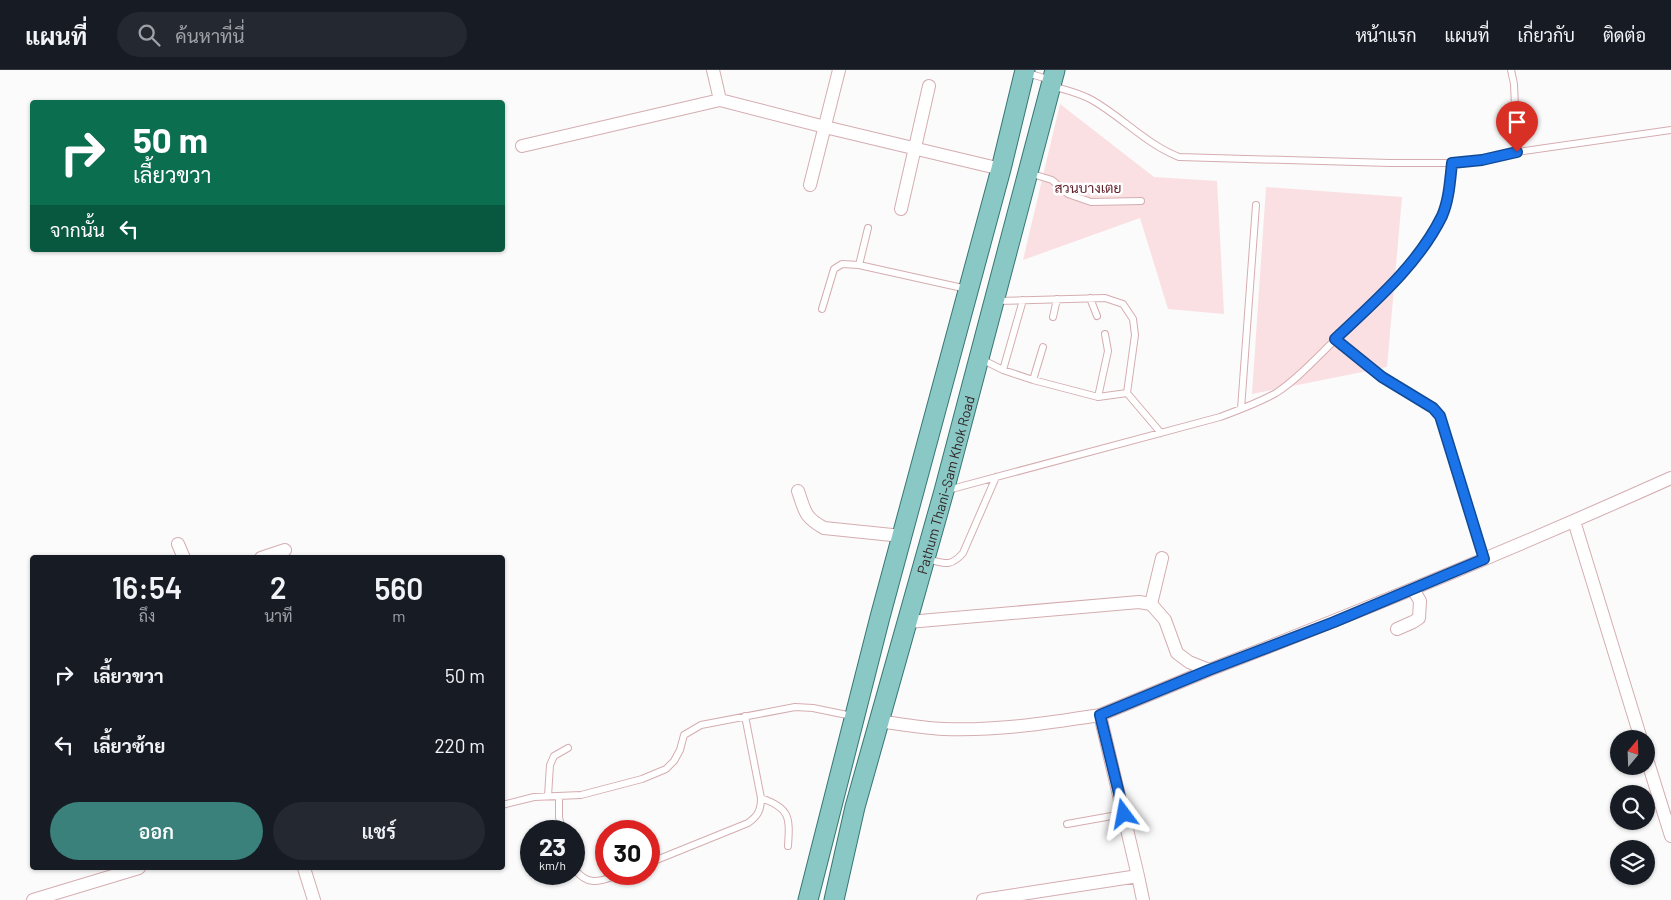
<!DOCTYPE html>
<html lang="th">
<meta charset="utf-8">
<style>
:root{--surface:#171b24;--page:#242831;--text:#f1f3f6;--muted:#9ea1a6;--line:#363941;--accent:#3a817c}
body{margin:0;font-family:Barlow,Sarabun,sans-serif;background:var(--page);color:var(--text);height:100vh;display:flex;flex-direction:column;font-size:19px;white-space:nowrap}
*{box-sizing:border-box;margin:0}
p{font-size:16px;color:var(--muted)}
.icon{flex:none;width:28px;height:28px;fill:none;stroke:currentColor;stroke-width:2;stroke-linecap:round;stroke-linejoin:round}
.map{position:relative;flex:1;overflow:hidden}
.side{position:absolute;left:30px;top:485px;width:475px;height:315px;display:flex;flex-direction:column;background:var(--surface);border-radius:5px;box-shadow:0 1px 4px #0004}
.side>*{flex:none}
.banner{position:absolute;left:30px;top:30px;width:475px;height:152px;border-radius:5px;box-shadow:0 1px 4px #0004;background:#0b6e4f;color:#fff;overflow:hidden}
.needle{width:32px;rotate:19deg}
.tools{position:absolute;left:1610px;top:660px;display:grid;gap:10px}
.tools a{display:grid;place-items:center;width:45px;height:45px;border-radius:50%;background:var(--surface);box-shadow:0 1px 4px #0004;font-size:25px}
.speed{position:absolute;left:520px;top:750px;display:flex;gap:10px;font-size:25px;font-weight:700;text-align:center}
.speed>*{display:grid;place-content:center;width:65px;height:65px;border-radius:50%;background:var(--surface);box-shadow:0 1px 4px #0004;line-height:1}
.speed small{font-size:12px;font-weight:400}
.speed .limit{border:8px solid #d22;background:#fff;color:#111}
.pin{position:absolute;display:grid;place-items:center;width:42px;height:42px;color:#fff;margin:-51px -21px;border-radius:50% 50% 50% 0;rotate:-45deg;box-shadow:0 0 5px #0007}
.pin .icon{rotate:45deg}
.me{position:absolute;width:55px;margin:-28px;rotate:347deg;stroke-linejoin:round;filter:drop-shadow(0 0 4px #0008)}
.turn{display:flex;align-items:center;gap:18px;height:105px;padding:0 20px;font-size:22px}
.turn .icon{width:65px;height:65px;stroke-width:2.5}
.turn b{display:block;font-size:35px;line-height:42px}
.then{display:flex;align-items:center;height:48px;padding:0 20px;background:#0003;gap:10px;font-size:19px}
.eta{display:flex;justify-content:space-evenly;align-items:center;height:85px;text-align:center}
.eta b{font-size:30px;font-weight:600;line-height:35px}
.button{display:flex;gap:10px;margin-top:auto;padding:10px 20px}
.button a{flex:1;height:58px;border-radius:30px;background:var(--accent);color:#fff;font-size:20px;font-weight:600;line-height:58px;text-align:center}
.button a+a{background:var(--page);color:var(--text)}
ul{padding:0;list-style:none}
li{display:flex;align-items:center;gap:15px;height:70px;padding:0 20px}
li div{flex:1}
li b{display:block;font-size:19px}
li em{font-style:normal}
header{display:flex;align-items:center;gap:30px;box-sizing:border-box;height:70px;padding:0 25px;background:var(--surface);border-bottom:1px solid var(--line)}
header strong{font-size:24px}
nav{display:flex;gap:28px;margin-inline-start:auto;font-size:18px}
.search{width:350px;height:45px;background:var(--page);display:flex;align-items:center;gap:12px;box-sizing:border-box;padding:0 18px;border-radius:28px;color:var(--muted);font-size:19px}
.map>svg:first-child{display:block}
</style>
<header>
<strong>แผนที่</strong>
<div class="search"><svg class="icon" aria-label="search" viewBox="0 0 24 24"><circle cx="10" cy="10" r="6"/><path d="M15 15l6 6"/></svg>ค้นหาที่นี่</div>
<nav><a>หน้าแรก</a><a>แผนที่</a><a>เกี่ยวกับ</a><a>ติดต่อ</a></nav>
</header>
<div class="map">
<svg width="1671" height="830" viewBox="0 0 1671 830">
<rect width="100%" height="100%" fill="#fbfbfb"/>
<path fill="#fae0e2" d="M1060,34L1154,107L1217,111L1224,244L1168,239L1140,148L1023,190Z
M1266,117L1402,127L1387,297L1252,324Z"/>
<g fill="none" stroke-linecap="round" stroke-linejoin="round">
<defs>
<path id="service" d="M1511,0L1514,14L1517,82
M1027,3L1051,10
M1052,16C1066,20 1080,23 1092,30C1122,47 1146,74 1179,87L1390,93H1452L1482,90L1517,82L1671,60
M1029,103L1052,110L1068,124L1091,132L1141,131
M859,195L868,158
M1090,228L1097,246
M822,239L834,199L842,194L859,195L967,219
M1053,247L1057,229
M1335,269L1382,307L1433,338L1441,346L1484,489
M981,289L1003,300L1033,310L1098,327L1127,323L1135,265L1133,249L1123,234L1105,228L997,231
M1003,300L1023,230
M1033,310L1043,277
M1127,323L1161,363
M1098,327L1108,281L1105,264
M1241,339L1256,135
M948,420L1220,347C1239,340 1258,333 1276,323C1299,308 1318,286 1338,267C1375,230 1419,194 1442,146C1449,130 1450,111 1452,93
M927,489C944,493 950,498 963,483L996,407
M548,726L550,695L554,686L568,678
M559,727V747L562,761
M761,728C790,738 790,747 788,776
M502,735L534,727L581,725L642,709L666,699L674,691L680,680L684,665L701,655L795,637L813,638L852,646
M1067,754L1123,744
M649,793L748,753C758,746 761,740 761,728L745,646
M574,798C588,818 601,811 621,804"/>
<path id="minor" d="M713,0L720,30L825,57L1001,99
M522,76L720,30
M810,115L839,0
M901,139L929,16
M798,421C805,441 804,447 824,458L902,466
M1574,451L1641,669
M178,474L184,488
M261,488L285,480
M1151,534L1162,488
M908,552L1139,532L1151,534L1165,550L1177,583L1189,592L1209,600C1365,540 1519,476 1671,408
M1397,559L1413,552L1419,548L1420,531L1413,519
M879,651C900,654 922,658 944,659C997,661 1048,653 1100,645
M1646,686L1671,766
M304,798L314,830
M1138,806L1143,830
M33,830L139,798
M983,830L1138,806L1100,645L1209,600"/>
<g id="primary">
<path d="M808,830L880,547L1001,99L1025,0"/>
<path id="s1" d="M834,830L855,737L944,421L1055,0"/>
</g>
</defs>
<use href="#service" stroke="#d5adb0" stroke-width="8"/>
<use href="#minor" stroke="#d5adb0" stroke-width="14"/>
<use href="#primary" stroke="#377773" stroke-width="21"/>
<use href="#service" stroke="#fff" stroke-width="6"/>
<use href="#minor" stroke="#fff" stroke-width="12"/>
<use href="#primary" stroke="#89c8c4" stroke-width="19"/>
</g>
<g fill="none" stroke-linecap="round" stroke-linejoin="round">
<defs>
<path id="route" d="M1124,744L1100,645L1209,600L1334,552L1484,489L1440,346L1433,338L1382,307L1335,269C1374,232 1418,195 1442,146C1449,130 1450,111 1452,93L1482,90L1517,82"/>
</defs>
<use href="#route" stroke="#114b97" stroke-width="12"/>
<use href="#route" stroke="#1a73e8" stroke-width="9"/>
</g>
<g text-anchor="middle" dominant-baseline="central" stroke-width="5" stroke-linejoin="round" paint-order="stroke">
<g font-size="14" fill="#62222d" stroke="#fff">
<text x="1088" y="117">สวนบางเตย</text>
</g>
<g font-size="14" fill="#322324" stroke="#fff">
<text stroke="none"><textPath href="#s1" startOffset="430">Pathum Thani–Sam Khok Road</textPath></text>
</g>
</g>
</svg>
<div class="tools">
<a><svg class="needle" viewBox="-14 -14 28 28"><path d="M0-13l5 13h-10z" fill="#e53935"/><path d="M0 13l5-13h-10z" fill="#9ea1a6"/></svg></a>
<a><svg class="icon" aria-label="search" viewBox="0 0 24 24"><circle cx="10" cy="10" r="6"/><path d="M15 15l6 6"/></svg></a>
<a><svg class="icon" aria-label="layers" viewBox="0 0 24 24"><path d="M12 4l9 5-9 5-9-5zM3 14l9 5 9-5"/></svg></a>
</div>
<div class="speed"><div>23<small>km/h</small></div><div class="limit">30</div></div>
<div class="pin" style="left:1517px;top:82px;background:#d93025"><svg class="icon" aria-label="arrive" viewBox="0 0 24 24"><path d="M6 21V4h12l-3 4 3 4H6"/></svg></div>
<svg class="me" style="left:1124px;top:744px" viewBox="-20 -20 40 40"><path d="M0-17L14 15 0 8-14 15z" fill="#1a73e8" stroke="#fff" stroke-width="4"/></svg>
<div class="banner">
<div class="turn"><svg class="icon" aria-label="right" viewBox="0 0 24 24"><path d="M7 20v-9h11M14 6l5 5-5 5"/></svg><div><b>50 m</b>เลี้ยวขวา</div></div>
<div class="then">จากนั้น<svg class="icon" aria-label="left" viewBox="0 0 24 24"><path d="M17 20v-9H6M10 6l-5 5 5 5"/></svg></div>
</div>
<section class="side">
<div class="eta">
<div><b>16:54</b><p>ถึง</p></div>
<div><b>2</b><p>นาที</p></div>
<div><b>560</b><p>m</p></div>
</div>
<ul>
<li><svg class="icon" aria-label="right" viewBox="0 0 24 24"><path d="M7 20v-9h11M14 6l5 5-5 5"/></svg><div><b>เลี้ยวขวา</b></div><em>50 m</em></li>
<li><svg class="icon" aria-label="left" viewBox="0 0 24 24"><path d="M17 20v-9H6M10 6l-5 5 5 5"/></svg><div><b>เลี้ยวซ้าย</b></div><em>220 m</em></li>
</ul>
<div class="button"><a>ออก</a><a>แชร์</a></div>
</section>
</div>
